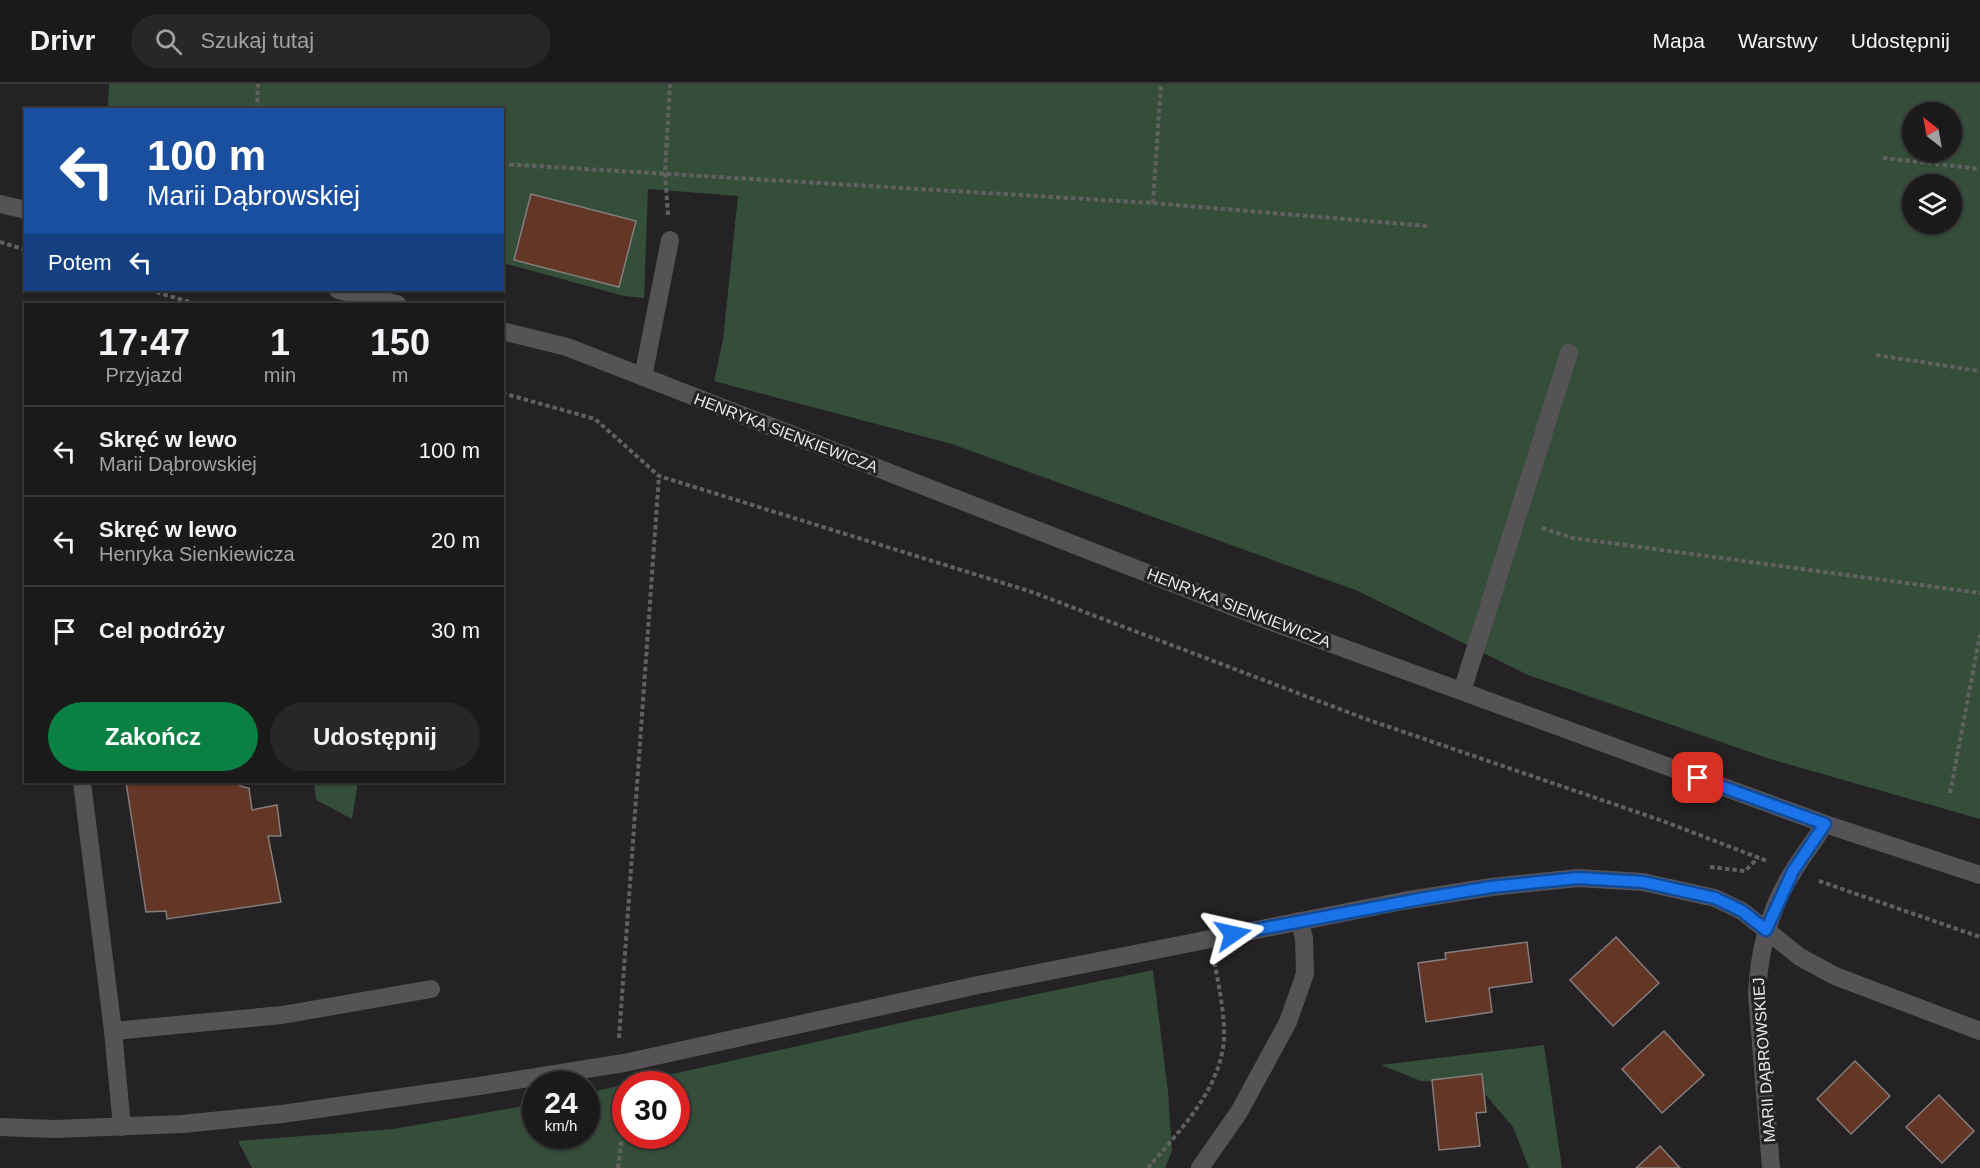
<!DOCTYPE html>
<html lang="pl">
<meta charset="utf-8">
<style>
:root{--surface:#1b1a1b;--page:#282728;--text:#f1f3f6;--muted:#a0a1a3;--line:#39383a;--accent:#0b8043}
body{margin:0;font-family:Arial,sans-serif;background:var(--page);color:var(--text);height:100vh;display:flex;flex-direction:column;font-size:22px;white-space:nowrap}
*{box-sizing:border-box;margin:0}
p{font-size:20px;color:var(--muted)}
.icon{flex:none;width:33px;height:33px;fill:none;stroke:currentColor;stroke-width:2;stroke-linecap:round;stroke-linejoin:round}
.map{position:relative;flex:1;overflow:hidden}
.drawer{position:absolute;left:24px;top:219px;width:480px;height:480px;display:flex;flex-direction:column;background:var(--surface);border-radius:0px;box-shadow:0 2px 4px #0004,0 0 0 2px var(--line)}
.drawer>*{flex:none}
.guide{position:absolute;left:24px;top:24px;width:480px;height:183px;border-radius:0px;box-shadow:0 2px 4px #0004,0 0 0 2px var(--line);background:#1a4fa0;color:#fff;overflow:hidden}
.needle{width:39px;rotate:329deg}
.controls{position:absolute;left:1902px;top:18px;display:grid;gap:12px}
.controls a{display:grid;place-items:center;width:60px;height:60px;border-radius:50%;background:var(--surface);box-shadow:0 2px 4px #0004,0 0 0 2px var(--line);font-size:30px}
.speed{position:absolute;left:522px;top:987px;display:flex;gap:12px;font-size:30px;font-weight:700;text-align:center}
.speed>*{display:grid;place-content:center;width:78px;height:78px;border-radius:50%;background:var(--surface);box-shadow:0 2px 4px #0004,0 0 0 2px var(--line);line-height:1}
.speed small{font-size:15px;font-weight:400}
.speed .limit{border:9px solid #d22;background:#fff;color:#111}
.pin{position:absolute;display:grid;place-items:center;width:51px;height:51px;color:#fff;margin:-26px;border-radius:12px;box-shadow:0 3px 9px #0006}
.me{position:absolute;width:66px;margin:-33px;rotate:79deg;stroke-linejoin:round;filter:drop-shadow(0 0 4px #0008)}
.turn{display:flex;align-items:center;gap:21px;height:126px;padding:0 24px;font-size:27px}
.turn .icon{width:78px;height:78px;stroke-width:2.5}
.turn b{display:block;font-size:42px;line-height:51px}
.then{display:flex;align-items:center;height:57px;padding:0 24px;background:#0003;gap:12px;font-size:22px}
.eta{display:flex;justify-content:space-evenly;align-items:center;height:102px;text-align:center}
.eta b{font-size:36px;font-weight:700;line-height:42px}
.primary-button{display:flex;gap:12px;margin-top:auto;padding:12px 24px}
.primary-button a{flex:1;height:69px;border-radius:36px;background:var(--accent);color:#fff;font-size:24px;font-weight:700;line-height:69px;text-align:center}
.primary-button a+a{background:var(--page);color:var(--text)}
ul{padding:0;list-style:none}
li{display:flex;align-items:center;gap:18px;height:90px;padding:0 24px;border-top:2px solid var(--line)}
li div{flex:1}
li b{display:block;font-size:22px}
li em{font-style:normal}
header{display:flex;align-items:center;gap:36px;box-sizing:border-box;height:84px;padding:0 30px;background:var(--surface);border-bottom:2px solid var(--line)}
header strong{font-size:28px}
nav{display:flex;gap:33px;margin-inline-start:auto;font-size:21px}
.search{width:420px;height:54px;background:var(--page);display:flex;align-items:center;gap:15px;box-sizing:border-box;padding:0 21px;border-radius:33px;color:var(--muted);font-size:22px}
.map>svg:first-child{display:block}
</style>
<header>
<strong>Drivr</strong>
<div class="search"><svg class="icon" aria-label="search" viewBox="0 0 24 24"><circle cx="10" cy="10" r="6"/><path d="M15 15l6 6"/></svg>Szukaj tutaj</div>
<nav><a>Mapa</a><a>Warstwy</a><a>Udostępnij</a></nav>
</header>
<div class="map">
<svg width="1980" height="1084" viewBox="0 0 1980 1084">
<rect width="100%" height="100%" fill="#242224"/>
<path fill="#344e39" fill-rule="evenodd" d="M109,0H1980V735L1770,675L1528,591L1358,507L952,360L714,297L723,256L738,112L648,105L644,214L624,212L503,179L502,26H108ZM1912,28H1952V68H1912ZM1912,100H1952V140H1912Z
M314,698H358L352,735L316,716Z
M1153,886L1168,1008L1172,1067L1165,1084H252L238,1057L393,1045L535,1020L536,1052H586L587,1009L918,935ZM676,1000V1052H626V1000Z
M1544,961L1562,1084H1529L1513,1043L1484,1009L1460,999L1421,997L1381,981Z"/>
<path fill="#643625" stroke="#827e7d" stroke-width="1.5" d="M531,110L636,137L619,203L514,176Z
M126,698H240V702L249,704L252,726L277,721L281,752H268L281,818L167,835L166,827L146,828Z
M1616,853L1659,899L1613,942L1570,896Z
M1527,858L1532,898L1489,904L1492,928L1426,938L1418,879L1446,875L1445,869Z
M1664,947L1704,991L1662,1029L1622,985Z
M1855,977L1890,1012L1851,1050L1817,1015Z
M1482,990L1486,1028L1476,1029L1480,1062L1439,1066L1432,996Z
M1939,1011L1974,1047L1942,1079L1906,1043Z
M1660,1062L1680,1084H1636Z"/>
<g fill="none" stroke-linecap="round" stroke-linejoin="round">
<path stroke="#626162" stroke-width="4" stroke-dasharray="4.5 3" stroke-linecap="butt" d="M257,26L258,0
M1883,74L1980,85
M502,80L1153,119L1428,142
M1153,119L1161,0
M668,131L665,89L670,0
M0,158L26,166
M149,206L196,220
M1876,271L1980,287
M502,309L595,335L659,392L1032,508L1366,635L1663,737L1767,777
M1542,444L1573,454L1980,509
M1950,709L1980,551
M1710,783L1745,787L1758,774
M1819,797L1980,853
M619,954L659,392
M618,1084L626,1023
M1148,1084C1178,1048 1215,1012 1223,964C1227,941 1219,903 1215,881"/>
<path stroke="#565356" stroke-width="18" d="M0,120L26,126
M338,206L397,220
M502,247L567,263L1275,539L1825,740L1980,791
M643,293L670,156
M1462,607L1569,269
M82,698L113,947L122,1043
M113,947L282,931L431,905
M0,1043L55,1045L182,1040L282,1030L479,1002L624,979L978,901L1403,817L1491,803L1578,794L1643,798L1715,814L1742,827L1800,873L1835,892L1980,947
M1200,1084L1239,1028L1288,938L1305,890L1304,854L1299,837
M1771,1084L1757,910C1759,867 1770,823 1794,786C1803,771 1815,756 1825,740"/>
</g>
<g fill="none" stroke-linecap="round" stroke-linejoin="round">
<defs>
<path id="route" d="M1233,850L1425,814L1491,803L1578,794L1643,798L1715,814L1742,827L1766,846L1793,787L1825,740L1698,694"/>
</defs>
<use href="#route" stroke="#114b97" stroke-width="15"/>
<use href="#route" stroke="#1a73e8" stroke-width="10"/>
</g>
<g text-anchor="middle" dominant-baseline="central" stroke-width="6" stroke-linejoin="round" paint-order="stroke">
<g font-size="16" fill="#e8e7e8" stroke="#242224">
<text transform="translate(786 349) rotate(21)">HENRYKA SIENKIEWICZA</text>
<text transform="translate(1239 524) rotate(21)">HENRYKA SIENKIEWICZA</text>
<text transform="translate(1764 976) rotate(-94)">MARII DĄBROWSKIEJ</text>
</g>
</g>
</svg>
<div class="controls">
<a><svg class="needle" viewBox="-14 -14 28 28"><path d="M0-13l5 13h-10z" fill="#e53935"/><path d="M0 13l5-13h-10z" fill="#a0a1a3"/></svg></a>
<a><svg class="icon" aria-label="layers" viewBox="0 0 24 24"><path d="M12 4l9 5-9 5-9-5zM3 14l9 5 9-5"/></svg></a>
</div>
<div class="speed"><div>24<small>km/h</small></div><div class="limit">30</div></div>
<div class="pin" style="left:1698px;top:694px;background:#d93025"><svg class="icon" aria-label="arrive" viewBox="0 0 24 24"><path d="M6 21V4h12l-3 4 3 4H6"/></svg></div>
<svg class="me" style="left:1233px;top:850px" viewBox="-20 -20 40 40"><path d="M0-17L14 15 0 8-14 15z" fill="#1a73e8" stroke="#fff" stroke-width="4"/></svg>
<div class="guide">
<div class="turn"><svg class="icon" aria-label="left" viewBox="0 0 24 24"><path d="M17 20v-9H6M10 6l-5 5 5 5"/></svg><div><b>100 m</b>Marii Dąbrowskiej</div></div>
<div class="then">Potem<svg class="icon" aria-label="left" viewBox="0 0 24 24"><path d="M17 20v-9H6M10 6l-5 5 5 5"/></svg></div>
</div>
<section class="drawer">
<div class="eta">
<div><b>17:47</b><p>Przyjazd</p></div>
<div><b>1</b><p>min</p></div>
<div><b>150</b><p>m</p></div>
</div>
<ul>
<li><svg class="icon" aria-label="left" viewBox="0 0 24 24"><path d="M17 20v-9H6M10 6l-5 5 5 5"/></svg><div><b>Skręć w lewo</b><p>Marii Dąbrowskiej</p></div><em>100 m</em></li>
<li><svg class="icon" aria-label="left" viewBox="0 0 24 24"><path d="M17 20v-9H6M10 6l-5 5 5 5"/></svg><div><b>Skręć w lewo</b><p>Henryka Sienkiewicza</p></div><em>20 m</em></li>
<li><svg class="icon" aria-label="arrive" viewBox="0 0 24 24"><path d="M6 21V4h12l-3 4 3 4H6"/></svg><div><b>Cel podróży</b></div><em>30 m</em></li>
</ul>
<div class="primary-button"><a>Zakończ</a><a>Udostępnij</a></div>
</section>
</div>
